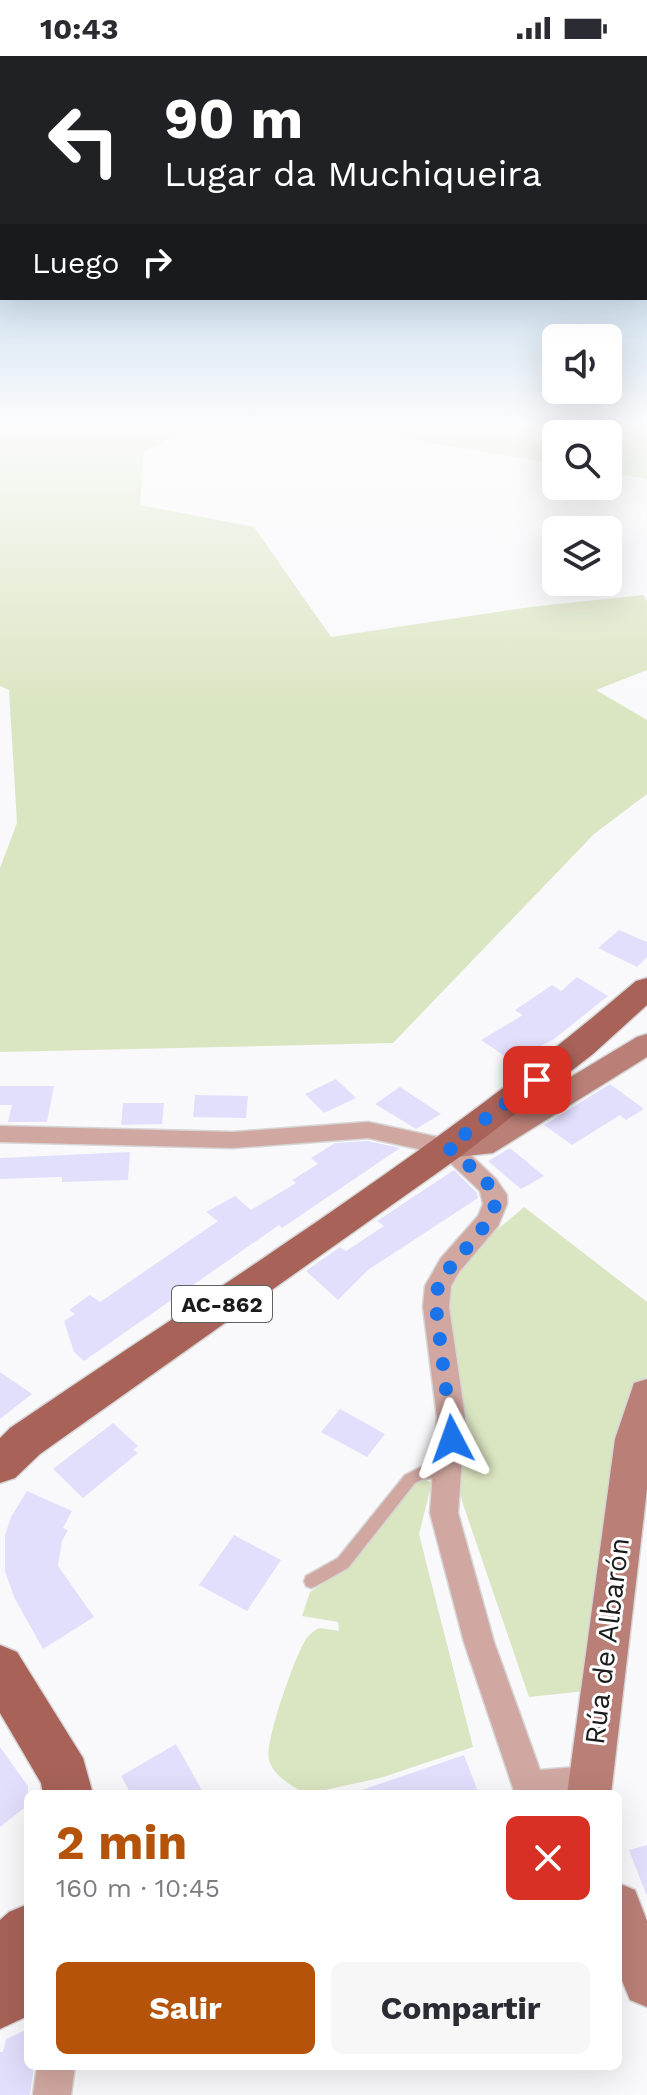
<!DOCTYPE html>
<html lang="es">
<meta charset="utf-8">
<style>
:root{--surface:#fff;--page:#f7f7f7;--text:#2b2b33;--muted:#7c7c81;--accent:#b45309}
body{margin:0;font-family:"Work Sans",sans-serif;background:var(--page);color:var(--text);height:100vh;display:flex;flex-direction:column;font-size:30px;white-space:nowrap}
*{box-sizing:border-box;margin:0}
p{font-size:26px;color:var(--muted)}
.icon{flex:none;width:44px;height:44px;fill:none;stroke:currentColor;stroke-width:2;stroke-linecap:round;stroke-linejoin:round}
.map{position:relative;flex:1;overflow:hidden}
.panel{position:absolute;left:24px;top:1734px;width:598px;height:280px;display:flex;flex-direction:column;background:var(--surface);border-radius:12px;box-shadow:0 8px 32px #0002}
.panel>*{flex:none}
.hud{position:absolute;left:0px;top:0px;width:648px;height:244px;box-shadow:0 8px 32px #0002;background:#202124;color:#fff;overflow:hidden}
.tools{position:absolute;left:542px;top:268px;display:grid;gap:16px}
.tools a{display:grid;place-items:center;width:80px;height:80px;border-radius:12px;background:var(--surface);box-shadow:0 8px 32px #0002;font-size:40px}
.pin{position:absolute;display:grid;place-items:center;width:68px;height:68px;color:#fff;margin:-34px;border-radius:16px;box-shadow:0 4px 12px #0006}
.me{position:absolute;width:88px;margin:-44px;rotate:356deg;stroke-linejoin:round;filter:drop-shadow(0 0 6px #0008)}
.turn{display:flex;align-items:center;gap:28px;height:168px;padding:0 32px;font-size:36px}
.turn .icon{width:104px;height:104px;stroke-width:2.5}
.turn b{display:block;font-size:56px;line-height:68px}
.then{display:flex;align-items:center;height:76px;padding:0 32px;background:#0003;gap:16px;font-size:30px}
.round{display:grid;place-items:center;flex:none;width:84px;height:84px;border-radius:12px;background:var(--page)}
.summary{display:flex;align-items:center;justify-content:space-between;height:136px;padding:0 32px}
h1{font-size:48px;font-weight:700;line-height:60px;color:var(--accent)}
.cta{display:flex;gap:16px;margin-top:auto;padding:16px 32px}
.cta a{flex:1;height:92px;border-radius:12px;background:var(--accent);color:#fff;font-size:32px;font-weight:700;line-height:92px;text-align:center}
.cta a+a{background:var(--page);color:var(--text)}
.status{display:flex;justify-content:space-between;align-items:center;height:56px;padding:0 40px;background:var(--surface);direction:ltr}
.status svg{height:22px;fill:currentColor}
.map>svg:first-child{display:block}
</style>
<div class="status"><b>10:43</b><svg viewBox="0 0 49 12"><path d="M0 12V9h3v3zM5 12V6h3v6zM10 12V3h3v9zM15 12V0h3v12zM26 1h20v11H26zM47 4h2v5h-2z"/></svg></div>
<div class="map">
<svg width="647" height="2039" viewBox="0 0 647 2039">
<rect width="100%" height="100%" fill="#f9f9fb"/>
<path fill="#dae5c1" d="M0,369H219L190,373L144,396L140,449L254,471L331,581L530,551L643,539L647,545V614L596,634L647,664V738L594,778L393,987L0,996V812L17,767L9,634L0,630Z
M320,369H647V423L608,416V378H556V408Z
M524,1151L647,1246V1320L633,1341L586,1635L529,1641L462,1445C461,1437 458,1428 458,1420C459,1406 463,1393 462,1378C459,1326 433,1264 459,1215C472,1190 503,1170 524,1151Z
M423,1423L431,1426V1430L419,1478L473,1691L380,1722L306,1738C292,1730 274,1721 269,1704C264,1687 295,1600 306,1583C310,1578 314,1574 320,1572L339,1575L338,1566L302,1560L310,1536L339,1517L409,1432Z"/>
<path fill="#e2dffd" d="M619,874L647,886V901L637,911L598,892Z
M577,921L608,940L554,983L512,1005L481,984L523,959L515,954L552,929L561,935Z
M336,1023L356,1042L324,1057L305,1038Z
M610,1028L644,1053L626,1064L620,1059L572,1089L544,1069Z
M0,1030H54L47,1066H8L12,1049H0Z
M400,1031L441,1058L416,1073L375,1048Z
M195,1039L248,1040L246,1062L193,1061Z
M123,1047H164L162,1068L121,1069Z
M368,1085L400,1092L282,1172L279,1169L84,1305L74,1296L64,1265L75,1258L69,1254L90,1239L100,1246L218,1165L206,1156L235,1140L251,1154L296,1127L292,1124L318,1108L311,1102L335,1087Z
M510,1092L544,1120L521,1133L488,1105Z
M130,1096L128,1124L62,1126V1121L0,1123V1102Z
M454,1114L477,1137L478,1142L368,1214L338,1244L306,1215L340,1191L346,1195L384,1170L377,1165Z
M0,1316L32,1338L0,1363Z
M340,1353L385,1378L367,1401L321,1376Z
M113,1367L138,1390L133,1394L138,1397L83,1442L53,1413Z
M27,1435L72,1455L63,1472L68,1474L62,1485L58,1510L94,1561L43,1593L14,1541L5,1515V1479L11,1461Z
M234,1479L281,1504L247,1555L199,1529Z
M176,1688L204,1738H131L121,1720Z
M0,1691L28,1730V1749L0,1771Z
M464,1699L479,1738H359V1735Z
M647,1789V1838H646L629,1794Z
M28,1973V2010H34L30,2039H0V1996H3L6,1983Z"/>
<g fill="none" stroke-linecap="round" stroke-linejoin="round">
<defs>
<path id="lane" d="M425,1409L452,1414L454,1418L452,1422C437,1427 434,1417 415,1427L348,1512L316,1530L311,1532L306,1530L304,1525L306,1520L338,1502L405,1419Z"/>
<path id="street" d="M368,1066L456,1085L496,1123L507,1139V1148L498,1170L459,1216L451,1230L449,1251L465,1361L458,1457L494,1586L540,1714L589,1710L601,1714L605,1726L600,1738H515L464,1586L430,1457L437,1361L423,1251L425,1230L441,1202L478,1160L483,1148L480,1135L441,1098L368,1082L233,1092L0,1086V1070L233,1076Z
M37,2010H75L71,2039H33Z"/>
<path id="secondary" d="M647,978V1001L493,1097L448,1102L437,1099L432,1091L437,1083L476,1078L637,981Z
M647,1323V1433L611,1738H567L615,1383L634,1327Z
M618,1827L635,1834L647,1865V1951L630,1944L618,1915Z"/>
<path id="primary" d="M647,922V949L593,998L461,1100L40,1398L15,1422L0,1427V1382L10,1372C220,1229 443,1091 636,925Z
M0,1589L17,1596L83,1702L93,1738H43L41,1727L0,1657Z
M28,1848V1960L0,1973V1864L9,1856Z"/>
</defs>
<use href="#lane" stroke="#d6d6d7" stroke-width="3"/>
<use href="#street" stroke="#d6d6d7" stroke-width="3"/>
<use href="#secondary" stroke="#d6d6d7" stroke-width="3"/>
<use href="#primary" stroke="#d6d6d7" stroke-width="3"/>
<use href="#lane" fill="#d0a8a1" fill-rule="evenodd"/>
<use href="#street" fill="#d0a8a1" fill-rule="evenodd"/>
<use href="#secondary" fill="#ba7f77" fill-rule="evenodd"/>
<use href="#primary" fill="#a86258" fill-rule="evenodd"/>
</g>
<linearGradient id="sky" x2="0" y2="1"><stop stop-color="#80b2d7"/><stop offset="0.56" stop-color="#fcfcfd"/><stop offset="1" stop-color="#fcfcfd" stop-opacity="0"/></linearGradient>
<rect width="647" height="655" fill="url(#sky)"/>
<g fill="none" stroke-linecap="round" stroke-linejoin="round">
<path stroke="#1a73e8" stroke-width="14" stroke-dasharray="0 25.2" d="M452,1383L436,1251C437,1243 436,1234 440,1226C451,1204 501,1163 495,1140C491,1125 459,1102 448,1091L537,1024"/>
</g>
<g text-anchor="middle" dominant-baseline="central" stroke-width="6" stroke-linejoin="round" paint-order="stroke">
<rect fill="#fff" stroke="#606061" stroke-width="2" x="172" y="1230" width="100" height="36" rx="6"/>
<g font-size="22" font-weight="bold" fill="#1c1c1d">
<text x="222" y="1248">AC-862</text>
</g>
<g font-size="28" fill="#1c1c1d" stroke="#fff">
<text transform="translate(607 1585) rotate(-83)">Rúa de Albarón</text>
</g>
</g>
</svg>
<div class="tools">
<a><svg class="icon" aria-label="sound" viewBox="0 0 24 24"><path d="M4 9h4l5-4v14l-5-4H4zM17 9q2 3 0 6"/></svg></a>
<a><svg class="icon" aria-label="search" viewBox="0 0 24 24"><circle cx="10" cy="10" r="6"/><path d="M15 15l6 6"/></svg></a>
<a><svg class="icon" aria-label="layers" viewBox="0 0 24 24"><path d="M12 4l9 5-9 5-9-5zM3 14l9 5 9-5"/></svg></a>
</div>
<div class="pin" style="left:537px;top:1024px;background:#d93025"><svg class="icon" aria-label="arrive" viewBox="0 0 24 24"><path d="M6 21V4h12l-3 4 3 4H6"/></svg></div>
<svg class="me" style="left:452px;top:1383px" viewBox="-20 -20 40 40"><path d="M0-17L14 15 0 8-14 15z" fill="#1a73e8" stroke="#fff" stroke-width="4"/></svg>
<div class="hud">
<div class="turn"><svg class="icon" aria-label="left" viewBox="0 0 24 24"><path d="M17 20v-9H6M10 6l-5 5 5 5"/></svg><div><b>90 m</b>Lugar da Muchiqueira</div></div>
<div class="then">Luego<svg class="icon" aria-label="right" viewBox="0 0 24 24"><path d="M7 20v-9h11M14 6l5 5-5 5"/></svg></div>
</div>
<section class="panel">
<div class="summary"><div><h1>2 min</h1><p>160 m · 10:45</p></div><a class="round" style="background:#d93025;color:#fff"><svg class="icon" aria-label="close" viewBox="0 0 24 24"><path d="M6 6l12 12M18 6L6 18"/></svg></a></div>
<div class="cta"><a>Salir</a><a>Compartir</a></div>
</section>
</div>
